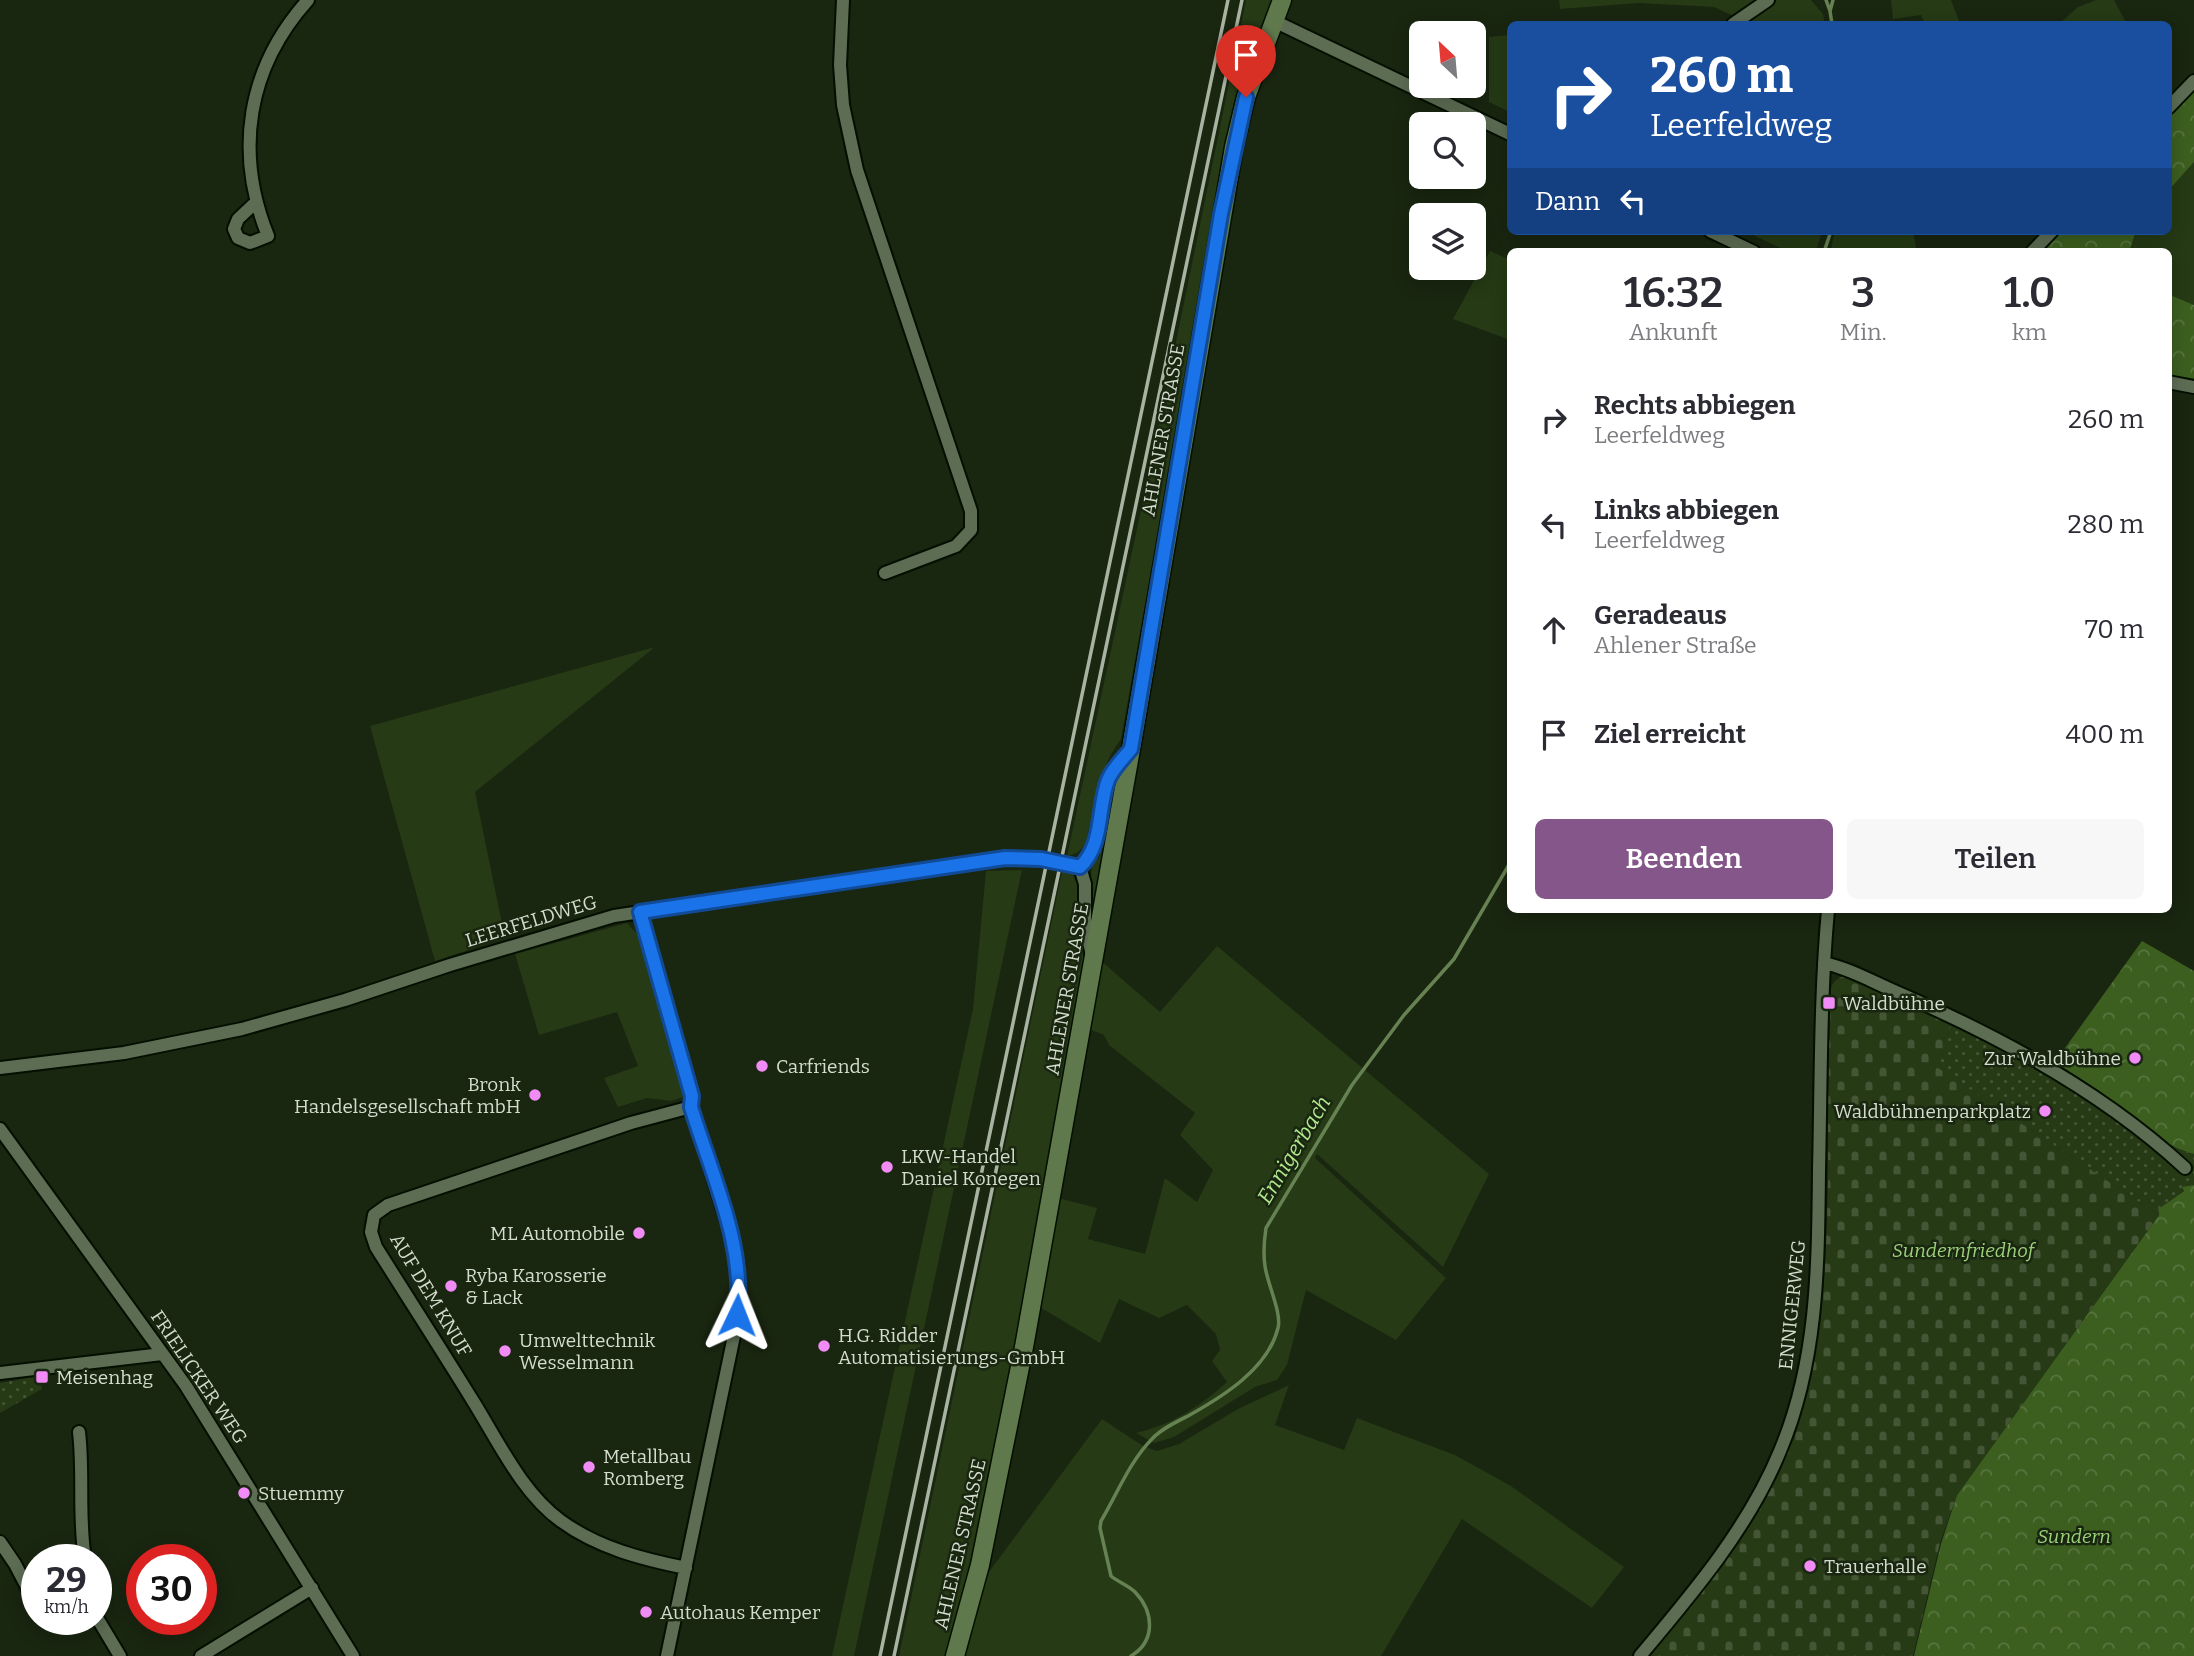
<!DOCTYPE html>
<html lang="de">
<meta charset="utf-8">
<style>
:root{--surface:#fff;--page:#f7f7f7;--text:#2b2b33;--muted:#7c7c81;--accent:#84568a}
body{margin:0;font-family:Bitter,serif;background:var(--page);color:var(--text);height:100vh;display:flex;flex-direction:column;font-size:26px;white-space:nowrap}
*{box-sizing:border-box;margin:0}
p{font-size:23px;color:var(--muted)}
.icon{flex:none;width:38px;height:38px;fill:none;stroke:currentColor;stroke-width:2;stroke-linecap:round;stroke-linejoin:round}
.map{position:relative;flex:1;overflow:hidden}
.drawer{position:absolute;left:1507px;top:248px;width:665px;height:665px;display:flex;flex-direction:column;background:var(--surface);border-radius:10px;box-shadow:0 4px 18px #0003}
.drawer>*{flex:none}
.guide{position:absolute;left:1507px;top:21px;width:665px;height:214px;border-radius:10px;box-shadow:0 4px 18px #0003;background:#1a4fa0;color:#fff;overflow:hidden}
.needle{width:46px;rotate:334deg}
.tools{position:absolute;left:1409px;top:21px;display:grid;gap:14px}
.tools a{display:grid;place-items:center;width:77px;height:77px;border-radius:10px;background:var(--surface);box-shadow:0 4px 18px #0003;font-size:35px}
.speed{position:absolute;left:21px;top:1544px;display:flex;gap:14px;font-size:35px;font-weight:700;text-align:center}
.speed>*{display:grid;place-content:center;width:91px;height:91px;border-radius:50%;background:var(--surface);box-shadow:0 4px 18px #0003;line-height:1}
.speed small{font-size:18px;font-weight:400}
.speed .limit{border:10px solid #d22;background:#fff;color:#111}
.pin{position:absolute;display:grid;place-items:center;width:60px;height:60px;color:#fff;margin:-72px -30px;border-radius:50% 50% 50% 0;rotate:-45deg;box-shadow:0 0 7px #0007}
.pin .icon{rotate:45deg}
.me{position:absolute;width:77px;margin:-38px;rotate:2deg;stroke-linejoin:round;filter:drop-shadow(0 0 5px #0008)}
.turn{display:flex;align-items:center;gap:24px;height:147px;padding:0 28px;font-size:32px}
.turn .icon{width:91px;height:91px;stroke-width:2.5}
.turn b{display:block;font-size:49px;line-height:60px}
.then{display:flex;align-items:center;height:66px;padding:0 28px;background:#0003;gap:14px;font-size:26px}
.eta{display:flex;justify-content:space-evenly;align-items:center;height:119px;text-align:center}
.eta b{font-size:42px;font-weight:600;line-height:49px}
.action{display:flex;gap:14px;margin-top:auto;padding:14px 28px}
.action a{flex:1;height:80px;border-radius:10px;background:var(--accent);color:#fff;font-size:28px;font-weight:600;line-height:80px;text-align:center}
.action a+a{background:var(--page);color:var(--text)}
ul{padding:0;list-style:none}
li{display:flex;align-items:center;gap:21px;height:105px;padding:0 28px}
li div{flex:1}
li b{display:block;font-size:26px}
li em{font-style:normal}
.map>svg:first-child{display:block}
</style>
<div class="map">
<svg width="2194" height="1656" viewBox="0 0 2194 1656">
<defs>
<pattern id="forest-crowns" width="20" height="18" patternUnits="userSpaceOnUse" patternTransform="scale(1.75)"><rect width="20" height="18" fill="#3c5f20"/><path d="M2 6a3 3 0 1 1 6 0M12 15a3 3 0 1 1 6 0" fill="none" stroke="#57753f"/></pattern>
<pattern id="cemetery-stones" width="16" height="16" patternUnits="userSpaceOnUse" patternTransform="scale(1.75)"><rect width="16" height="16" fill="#253a15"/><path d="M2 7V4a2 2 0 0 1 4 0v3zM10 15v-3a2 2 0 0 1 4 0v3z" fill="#445636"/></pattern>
<pattern id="park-dots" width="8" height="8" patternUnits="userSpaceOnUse" patternTransform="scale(1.75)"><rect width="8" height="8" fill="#253a15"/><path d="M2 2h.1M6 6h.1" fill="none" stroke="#445636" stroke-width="1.8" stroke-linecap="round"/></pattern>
</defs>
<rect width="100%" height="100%" fill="#192610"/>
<path fill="#253a15" d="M1246,0H1273L1248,64L1227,147L1121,739C1116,746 1110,755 1107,763C1097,789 1100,852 1067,856L1153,454Z
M1559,0H1761L1736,17L1714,7L1639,3L1560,9Z
M1776,0H1811L1823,14L1825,24H1739Z
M1891,0H1951L1959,21L1963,24H1925L1921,15L1893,19Z
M2096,0H2114L2127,24H2059L2078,7Z
M1510,35V112L1489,102V37Z
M2194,162V305L2168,294V252H2129L2136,231H2168V191Z
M1744,231H1822L1816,252H1789Z
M1835,231H1913L1917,252H1830Z
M1490,251L1510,260V340L1453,319Z
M655,647L475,792L505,938L435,961L370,726Z
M1122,767L1093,928L1088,924L1092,864L1112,780Z
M1063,867L1072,872L1078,887L1077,919L1085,966L1016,1348L974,1562L949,1656H899Z
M1022,870L854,1656H832L973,1009L986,871Z
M627,923L638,935L686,1096L672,1101L647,1098L618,1107L604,1078L638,1066L617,1012L539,1035L515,954Z
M1217,946L1489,1174L1443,1267L1317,1154L1315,1158L1446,1278L1396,1340L1306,1290L1287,1365L1277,1380L1255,1387L1174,1437L1154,1443L1136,1433C1173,1424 1199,1407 1227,1382L1212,1361L1220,1350L1216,1334L1187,1305L1159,1318L1119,1299L1100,1343L1038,1306L1058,1198L1097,1208L1088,1239L1145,1254L1165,1178L1197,1202L1213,1170L1180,1135L1195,1113L1109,1045L1104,1035L1089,1029L1100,960L1160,1012Z
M1289,1385L1275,1425L1344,1450L1357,1418L1455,1455L1511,1486L1624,1567L1592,1608L1462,1519L1381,1656H963L986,1576L1102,1419L1143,1446L1157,1451L1179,1444L1238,1409Z"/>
<path fill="url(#forest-crowns)" d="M2194,88V162L2168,191V115Z
M2058,231H2136L2129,252H2038Z
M2168,294L2194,305V382L2168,378Z
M2142,941L2194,971V1154C2163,1147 2142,1123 2118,1105C2098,1089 2076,1076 2055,1062Z
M2194,1183V1656H1914L1941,1544L1957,1495L2159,1215L2158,1209L2184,1191L2181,1187Z"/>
<path fill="url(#cemetery-stones)" d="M1849,975L1948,1020L1951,1026L1939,1068L2159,1215L1957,1495L1940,1543L1913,1656H1649C1700,1595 1747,1537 1781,1465C1823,1375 1826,1276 1828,1179C1828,1115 1828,1052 1831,988C1834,979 1840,977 1849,975Z"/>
<path fill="url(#park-dots)" d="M1960,1013C2013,1037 2061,1066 2109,1099C2137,1118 2160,1146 2194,1154V1185L2182,1187L2184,1191L2158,1209L2159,1215L1938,1068L1951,1026Z
M39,1376L42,1389L0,1413V1383Z"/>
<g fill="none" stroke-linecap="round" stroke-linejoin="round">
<path stroke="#678252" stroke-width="3.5" d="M1826,0L1830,11
M1832,24L1830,11L1833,0
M1824,252L1831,231
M1131,1656C1156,1641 1154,1612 1135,1592C1128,1585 1118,1582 1111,1576L1100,1528L1101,1521C1117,1494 1130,1461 1152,1439C1161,1429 1176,1422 1188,1416C1222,1397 1268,1369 1278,1328C1282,1313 1267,1283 1265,1266C1263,1253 1264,1241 1266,1228L1352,1085L1404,1015L1454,959L1510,863"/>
<defs>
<path id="minor" d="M843,0L840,65L843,105L857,170L971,511V530L956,546L885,573
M1274,21L1510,134
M1733,24L1768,0
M2168,108L2194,81
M256,202L238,219L234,229L238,238L250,243L268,236C234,152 247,68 308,0
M1710,231L1754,252
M2032,252L2052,231
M2168,382L2194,387
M1080,867L1092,853L1108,780L1129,751
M1080,867L1085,884V926L1092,955
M640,912L692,1096L691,1107L731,1234L738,1266L739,1299L735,1331L667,1656
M1824,963C1848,968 1871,981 1894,991C1995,1034 2104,1093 2185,1168
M0,1068L124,1053L242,1029L345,1000L450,965L614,916L1005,858L1041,859L1080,867
M0,1129L186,1386L353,1656
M0,1373L162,1354
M79,1432C84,1474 78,1517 85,1559
M0,1542L15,1564L29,1591L37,1598
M686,1568C642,1559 598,1548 561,1521C522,1493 498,1441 473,1401C441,1349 408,1298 376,1247L371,1232L374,1215L388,1205L631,1123L691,1107
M96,1616L120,1656
M201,1656L312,1588
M1640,1656C1693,1593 1749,1527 1780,1451C1818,1361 1818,1266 1819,1170C1821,1083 1820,996 1828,910"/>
<path id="secondary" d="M955,1656L980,1565L1024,1347L1131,749L1234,147L1246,97L1282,0"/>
</defs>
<use href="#minor" stroke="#040f00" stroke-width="16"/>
<use href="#secondary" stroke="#040f00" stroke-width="21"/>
<use href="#minor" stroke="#5d6d54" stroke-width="12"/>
<use href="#secondary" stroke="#5f794d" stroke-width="18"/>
<path stroke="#a9b3a2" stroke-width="3.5" d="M880,1656L1228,0
M894,1656L1242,0"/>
</g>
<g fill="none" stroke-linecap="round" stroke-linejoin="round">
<defs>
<path id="route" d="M737,1315C746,1246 711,1173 691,1107L692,1096L640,912L1005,858L1041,859L1080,867C1104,844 1097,809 1108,780C1113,768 1123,759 1131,749L1221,214L1246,97"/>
</defs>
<use href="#route" stroke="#114b97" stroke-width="18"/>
<use href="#route" stroke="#1a73e8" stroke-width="12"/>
</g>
<g fill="#f18bf5" stroke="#192610" stroke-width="2.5">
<rect x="1822" y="996" width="14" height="14" rx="3.5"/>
<circle cx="2135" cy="1058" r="7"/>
<circle cx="762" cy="1066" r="7"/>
<circle cx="535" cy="1095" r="7"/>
<circle cx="2045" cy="1111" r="7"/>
<circle cx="887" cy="1167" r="7"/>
<circle cx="639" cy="1233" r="7"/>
<circle cx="451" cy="1286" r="7"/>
<circle cx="824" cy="1346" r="7"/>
<circle cx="505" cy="1351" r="7"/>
<rect x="35" y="1370" width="14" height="14" rx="3.5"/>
<circle cx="589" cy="1467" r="7"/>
<circle cx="244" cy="1493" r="7"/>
<circle cx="1810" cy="1566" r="7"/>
<circle cx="646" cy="1612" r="7"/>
</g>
<g text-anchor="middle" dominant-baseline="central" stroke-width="5" stroke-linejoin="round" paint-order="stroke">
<g font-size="19" fill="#d3dccd" stroke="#192610">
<text transform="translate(1163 430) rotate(-80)">AHLENER STRASSE</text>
<text transform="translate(531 921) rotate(-17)">LEERFELDWEG</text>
<text transform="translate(1067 989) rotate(-80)">AHLENER STRASSE</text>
<text transform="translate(431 1295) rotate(59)">AUF DEM KNUF</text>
<text transform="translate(1792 1305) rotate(-84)">ENNIGERWEG</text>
<text transform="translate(199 1377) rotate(56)">FRIELICKER WEG</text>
<text transform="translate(960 1544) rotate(-77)">AHLENER STRASSE</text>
</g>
<g font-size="19" fill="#d3dccd" stroke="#192610" text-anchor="start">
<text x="1843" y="1003">Waldbühne</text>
<text x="2121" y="1058" text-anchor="end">Zur Waldbühne</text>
<text x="776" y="1066">Carfriends</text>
<text x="521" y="1084" text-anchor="end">Bronk<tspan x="521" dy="22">Handelsgesellschaft mbH</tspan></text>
<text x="2031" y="1111" text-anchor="end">Waldbühnenparkplatz</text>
<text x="901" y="1156">LKW-Handel<tspan x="901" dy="22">Daniel Konegen</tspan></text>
<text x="625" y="1233" text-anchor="end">ML Automobile</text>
<text x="465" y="1275">Ryba Karosserie<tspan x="465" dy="22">&amp; Lack</tspan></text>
<text x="838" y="1335">H.G. Ridder<tspan x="838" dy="22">Automatisierungs-GmbH</tspan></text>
<text x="519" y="1340">Umwelttechnik<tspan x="519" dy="22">Wesselmann</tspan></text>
<text x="56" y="1377">Meisenhag</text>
<text x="603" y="1456">Metallbau<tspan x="603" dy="22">Romberg</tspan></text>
<text x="258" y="1493">Stuemmy</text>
<text x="1824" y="1566">Trauerhalle</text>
<text x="660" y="1612">Autohaus Kemper</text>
</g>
<g font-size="19" font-style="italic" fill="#9dd179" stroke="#192610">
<text x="1963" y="1250">Sundernfriedhof</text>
<text x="2074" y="1536">Sundern</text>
</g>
<g font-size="21" font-style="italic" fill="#b2e88e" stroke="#192610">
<text transform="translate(1294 1150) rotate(-59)">Ennigerbach</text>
</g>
</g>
</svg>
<div class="tools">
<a><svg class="needle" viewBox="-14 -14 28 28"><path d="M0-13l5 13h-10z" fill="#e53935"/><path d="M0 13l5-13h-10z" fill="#7c7c81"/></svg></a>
<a><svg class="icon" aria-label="search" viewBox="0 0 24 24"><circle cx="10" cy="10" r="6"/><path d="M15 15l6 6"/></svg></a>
<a><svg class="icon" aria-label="layers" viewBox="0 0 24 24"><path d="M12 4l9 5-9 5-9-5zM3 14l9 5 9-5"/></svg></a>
</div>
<div class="speed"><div>29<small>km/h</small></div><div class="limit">30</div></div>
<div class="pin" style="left:1246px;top:97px;background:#d93025"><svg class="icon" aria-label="arrive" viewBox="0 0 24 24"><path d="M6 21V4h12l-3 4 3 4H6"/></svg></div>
<svg class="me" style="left:737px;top:1315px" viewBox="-20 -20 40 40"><path d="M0-17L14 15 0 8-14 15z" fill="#1a73e8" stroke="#fff" stroke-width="4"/></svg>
<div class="guide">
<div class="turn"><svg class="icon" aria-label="right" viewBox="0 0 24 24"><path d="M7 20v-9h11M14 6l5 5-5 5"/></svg><div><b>260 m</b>Leerfeldweg</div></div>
<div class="then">Dann<svg class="icon" aria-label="left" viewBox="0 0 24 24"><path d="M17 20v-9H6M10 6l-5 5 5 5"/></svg></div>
</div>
<section class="drawer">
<div class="eta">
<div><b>16:32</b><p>Ankunft</p></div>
<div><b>3</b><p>Min.</p></div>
<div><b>1.0</b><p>km</p></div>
</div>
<ul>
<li><svg class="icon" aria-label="right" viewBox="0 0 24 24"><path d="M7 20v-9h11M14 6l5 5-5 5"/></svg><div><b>Rechts abbiegen</b><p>Leerfeldweg</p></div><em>260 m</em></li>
<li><svg class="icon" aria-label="left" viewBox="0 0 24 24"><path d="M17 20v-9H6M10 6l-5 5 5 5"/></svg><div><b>Links abbiegen</b><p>Leerfeldweg</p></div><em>280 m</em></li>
<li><svg class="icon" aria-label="ahead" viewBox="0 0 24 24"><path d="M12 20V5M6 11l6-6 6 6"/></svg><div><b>Geradeaus</b><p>Ahlener Straße</p></div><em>70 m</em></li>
<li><svg class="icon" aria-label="arrive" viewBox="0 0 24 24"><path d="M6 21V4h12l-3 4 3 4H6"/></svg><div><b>Ziel erreicht</b></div><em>400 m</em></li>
</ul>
<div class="action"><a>Beenden</a><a>Teilen</a></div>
</section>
</div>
